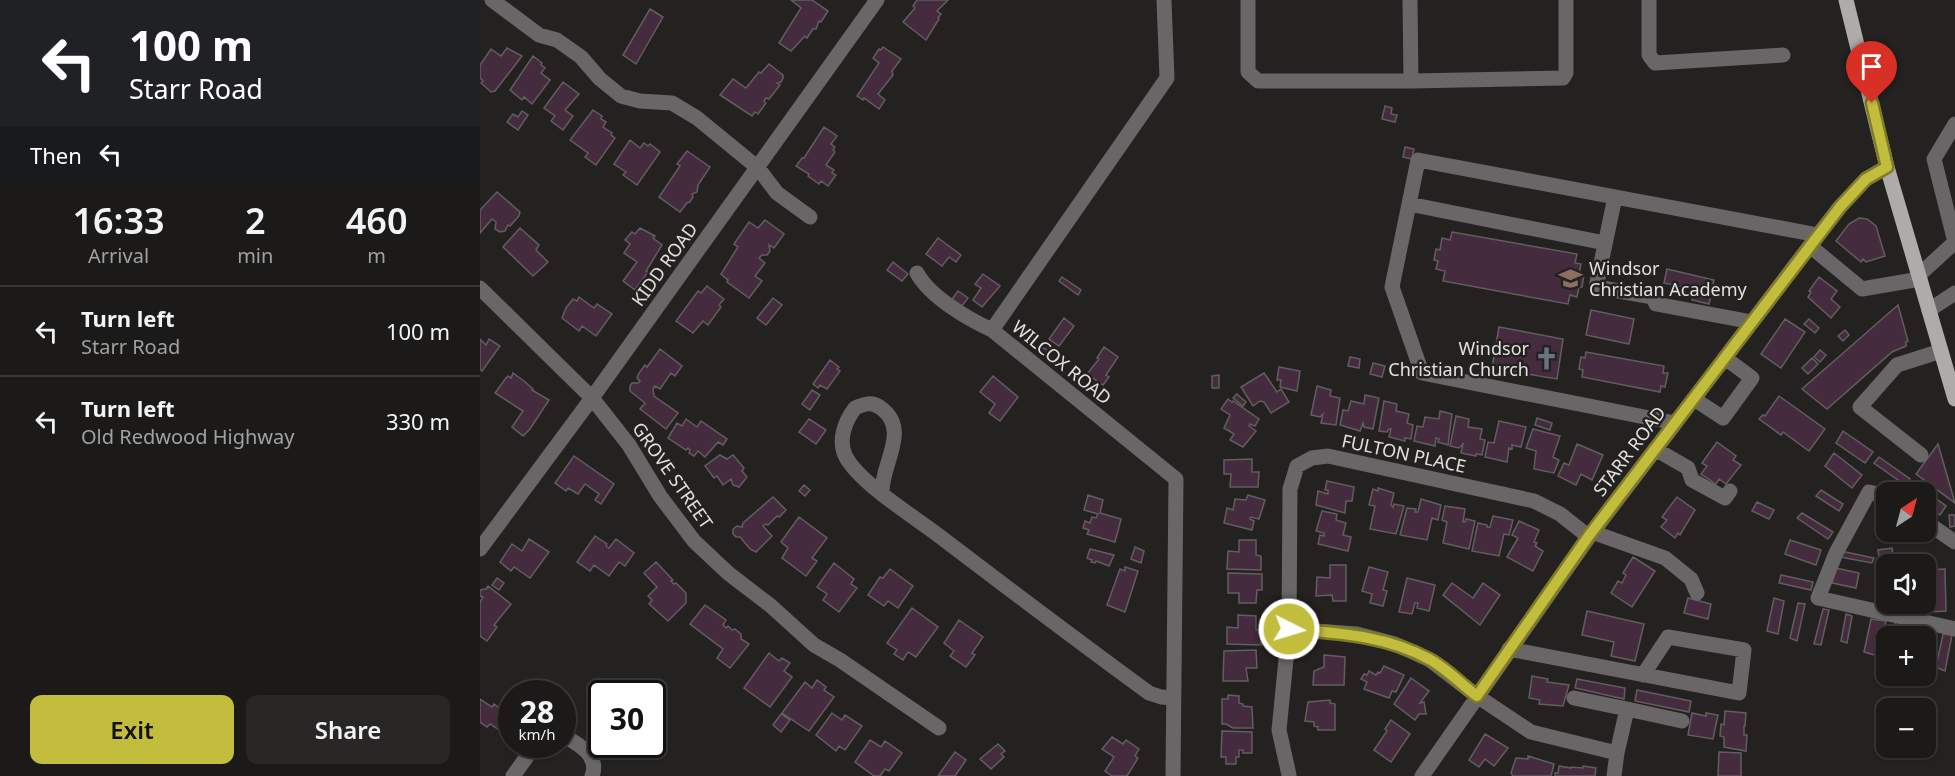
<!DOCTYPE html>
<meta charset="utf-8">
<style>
:root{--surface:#1b1a18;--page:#282725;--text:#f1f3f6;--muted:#a0a1a2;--line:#393837;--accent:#c3bd3e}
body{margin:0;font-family:"Noto Sans",sans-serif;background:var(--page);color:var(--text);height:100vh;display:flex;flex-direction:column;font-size:22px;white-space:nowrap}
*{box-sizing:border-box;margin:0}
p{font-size:20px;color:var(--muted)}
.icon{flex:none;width:33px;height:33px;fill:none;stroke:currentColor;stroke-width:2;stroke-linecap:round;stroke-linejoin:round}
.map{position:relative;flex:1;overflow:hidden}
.sheet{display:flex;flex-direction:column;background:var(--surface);width:480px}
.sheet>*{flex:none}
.hud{background:#202124;color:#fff;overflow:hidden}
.needle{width:39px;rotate:36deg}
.tools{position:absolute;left:1396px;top:482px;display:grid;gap:12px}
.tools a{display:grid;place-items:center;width:60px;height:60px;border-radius:12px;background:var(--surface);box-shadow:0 2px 4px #0004,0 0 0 2px var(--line);font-size:30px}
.speed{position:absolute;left:18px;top:680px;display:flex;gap:12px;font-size:30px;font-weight:700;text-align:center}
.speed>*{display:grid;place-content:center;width:78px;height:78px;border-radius:50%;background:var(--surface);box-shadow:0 2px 4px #0004,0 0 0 2px var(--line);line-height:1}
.speed small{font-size:15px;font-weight:400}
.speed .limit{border:3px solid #111;border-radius:9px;background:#fff;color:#111}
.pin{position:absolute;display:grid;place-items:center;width:51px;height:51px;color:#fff;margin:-62px -26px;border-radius:50% 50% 50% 0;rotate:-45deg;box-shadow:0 0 6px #0007}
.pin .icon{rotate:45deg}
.me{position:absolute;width:66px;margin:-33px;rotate:95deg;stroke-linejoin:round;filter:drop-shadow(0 0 4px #0008)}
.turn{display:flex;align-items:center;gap:21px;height:126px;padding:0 30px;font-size:27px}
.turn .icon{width:78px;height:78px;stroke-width:2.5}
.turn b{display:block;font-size:42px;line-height:51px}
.then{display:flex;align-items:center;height:57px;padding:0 30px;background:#0003;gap:12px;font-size:22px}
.eta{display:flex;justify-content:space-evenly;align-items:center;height:102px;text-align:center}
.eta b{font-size:36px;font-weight:600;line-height:42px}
.primary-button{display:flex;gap:12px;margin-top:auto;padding:12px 30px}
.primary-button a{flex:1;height:69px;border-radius:12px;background:var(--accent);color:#111;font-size:24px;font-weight:600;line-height:69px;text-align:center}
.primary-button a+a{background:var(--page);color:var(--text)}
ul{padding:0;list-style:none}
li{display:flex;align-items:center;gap:18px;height:90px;padding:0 30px;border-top:2px solid var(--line)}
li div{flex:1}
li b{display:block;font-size:22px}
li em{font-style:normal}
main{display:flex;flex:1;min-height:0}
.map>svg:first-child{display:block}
</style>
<main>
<section class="sheet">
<div class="hud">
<div class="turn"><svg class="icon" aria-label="left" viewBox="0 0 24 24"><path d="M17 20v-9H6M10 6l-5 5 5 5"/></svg><div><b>100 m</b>Starr Road</div></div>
<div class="then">Then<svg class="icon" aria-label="left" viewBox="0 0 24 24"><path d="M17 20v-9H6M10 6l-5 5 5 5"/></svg></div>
</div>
<div class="eta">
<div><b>16:33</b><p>Arrival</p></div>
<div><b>2</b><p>min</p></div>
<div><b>460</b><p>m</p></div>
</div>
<ul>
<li><svg class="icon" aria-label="left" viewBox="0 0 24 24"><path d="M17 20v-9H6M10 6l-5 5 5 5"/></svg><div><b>Turn left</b><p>Starr Road</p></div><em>100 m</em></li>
<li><svg class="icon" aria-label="left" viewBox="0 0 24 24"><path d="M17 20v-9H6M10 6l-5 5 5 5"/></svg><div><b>Turn left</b><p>Old Redwood Highway</p></div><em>330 m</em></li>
</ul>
<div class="primary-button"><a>Exit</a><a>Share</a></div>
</section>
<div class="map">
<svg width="1475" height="776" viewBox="0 0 1475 776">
<rect width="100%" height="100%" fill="#242220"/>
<path fill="#452b3e" stroke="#625e60" stroke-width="1.5" d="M311,0H332L348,11L341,22L339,21L336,29H333L327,38L325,36L311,51L299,43L321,8Z
M437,0H468L457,11L461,14L458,18L459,19L446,40L423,22L435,8L433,6Z
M170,9L183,17L156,64L143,55Z
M403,47L421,59L412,71L413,75L398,94L405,100L399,109L384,98L383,100L377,96L399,63L393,58L399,49L401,50Z
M27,48L42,56L15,91L11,92L1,83L3,81L0,78V65L11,49L21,56Z
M53,56L62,63L61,65L65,68L61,73L70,80L52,104L44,97L42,100L30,90Z
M289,64L303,75V78L301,82L297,83L300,85L289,99L286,98L284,101L286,103L278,114L275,112L272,116L240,95L253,79L266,88L279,72L281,73Z
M83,82L99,94L85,110L93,116L83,130L71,121L75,116L64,108Z
M905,106L912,108L911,114L917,115L915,122L902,119Z
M113,110L122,116L121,119L126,122L123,127L132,133L131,135L135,138L116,165L105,157L108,153L90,140Z
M42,111L48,115L38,130L27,122L33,114L38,117Z
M344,127L357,136L351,144L355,147L353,150L355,152L346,165L354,170L352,173L356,175L348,186L341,181L339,184L328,176L329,174L316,166L322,158H324Z
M150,140L160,148L164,143L168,146L170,144L180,152L157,185L143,175L146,172L134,164Z
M925,147L934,149L932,159L923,157Z
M207,151L230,167L218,185L217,192L212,194L213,197L210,202L207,203L200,212L179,197L200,166L197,164Z
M17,192L40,212L39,216L30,226L28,225L25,231L20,232L15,229L16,222L12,219L0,233V210Z
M1379,218L1387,219L1396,226L1405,256L1386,262L1383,259L1381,262L1356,241L1369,224Z
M285,220L304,234L294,248L289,245L290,251L287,255H282L279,258L285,263L275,276L282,281L269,298L247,282L248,280L241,274L258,247L254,244L269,222L278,228Z
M40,228L59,245L56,250L68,262L53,276L23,247Z
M160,228L175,236L173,238L182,245L166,271L168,272L155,290L143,281L157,262L144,253L150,244L145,240L152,232L155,234Z
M972,232L1097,254L1095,263L1101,264L1099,274L1104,275L1102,287H1099L1097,297L1090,295L1088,304L963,281L965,271L956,269L958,261L954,260L956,249L960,250L962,238L970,240Z
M458,238L481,255L476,262L469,257L462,266L446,254Z
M413,262L428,274L422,281L407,270Z
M1187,269L1234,280L1229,304L1212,300L1213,289L1184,283Z
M503,274L520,286L502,307L493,300L501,288L495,284Z
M582,277L601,290L598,295L579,281Z
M1339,277L1357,291L1351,299L1360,307L1351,318L1328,297L1331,292L1329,291Z
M227,286L244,299L239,305L241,307L228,325L223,321L213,333L196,321L218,291L221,293Z
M478,291L488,298L482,306L472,299Z
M99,297L114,308L117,304L132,314L116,336L102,326L99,331L82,318L86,308L93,299L97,301Z
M293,298L302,305L286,325L277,318Z
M1418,305L1428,341L1426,342V346L1412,352L1347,409L1322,389Z
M1111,310L1154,319L1149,344L1106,335Z
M584,318L594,326L579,346L569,339Z
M1305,319L1325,332L1301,368L1281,354Z
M1329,319L1339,328L1335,333L1324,324Z
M1019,327L1083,339L1077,379L1012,368Z
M1365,330L1369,335L1363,341L1358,336Z
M0,339L6,345L9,339L20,346L2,371L0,369Z
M563,347L570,352L566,358L559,353Z
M624,347L638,357L626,375L629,377L623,385L607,374L619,359L617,358Z
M180,349L202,366L195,376L191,373L180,389L175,386L173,389L174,396L198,413L186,429L160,409L165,403L150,391V386L152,383H158L160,381L157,378L159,373L165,365L167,367Z
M1340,350L1346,355L1340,362L1334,357Z
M1106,352L1184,366L1183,373H1188L1185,387L1181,386L1180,392L1102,377L1103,370L1099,369L1101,357L1105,358Z
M870,357L880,359L879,368L868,366Z
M1332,358L1338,364L1328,374L1322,368Z
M350,360L359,367L357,369L360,371L347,389L340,385L338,388L333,384Z
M893,363L905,366L902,377L890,374Z
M799,367L820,371L817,391L800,387L801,380H797Z
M33,373L44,381L53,389L52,390L69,400L50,429L43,436L32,427L43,411L15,393L26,378L28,376L31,378Z
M784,373L797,392L801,389L809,402L791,413L784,402L780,401L773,406L761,387Z
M739,375V388H732V376Z
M513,376L538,397L520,421L509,413L515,404L500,392Z
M837,386L851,390L850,396L860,398L856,425L841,423L843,414L840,417L831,415Z
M332,390L340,395L330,410L322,404Z
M757,394L766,402L763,406L753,398Z
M885,395L899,398L893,429L884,427L883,423L880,431L860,425L863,410L868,411L871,401L884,404Z
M1299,396L1345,429L1329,451L1303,432L1301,435L1279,419L1283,415L1285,416Z
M748,399L752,402L753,401L779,419L775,426L770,424L769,426L776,431L763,447L750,440L754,434L744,428L750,415L741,409Z
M904,401L917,404L916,411L929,414L927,423L933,425L931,439L925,438V441L909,437L911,429H909L907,432L899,431Z
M960,411L972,414L968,445L958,442L959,439L956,438L955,446L934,441L937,426L943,427L945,417L959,419Z
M976,416L989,419L988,427L1002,429L1000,439L1005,440L1002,455L996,454V456L981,453L983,444L979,448L970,446Z
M1057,418L1072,423L1070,430L1055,425Z
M206,419L217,427L221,421L247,439L243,445L238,442L225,457L218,451L214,456L209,453L210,450L208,448L206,450L188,438L197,423L202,426Z
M329,419L346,430L336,444L319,432Z
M1019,421L1046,427L1041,447L1032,445V449L1029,448L1027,462L1005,457L1008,442L1014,443Z
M1053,429L1080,436L1073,457L1079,460L1074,473L1054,469L1056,451L1046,448Z
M1363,431L1393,452L1385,463L1356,443Z
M1237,442L1256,456L1253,460L1261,465L1246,484L1239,479L1236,484L1221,474L1227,466L1222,463Z
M1097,444L1123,455L1112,480L1101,474L1096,485L1078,476L1084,463L1089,465Z
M1458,444L1475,503L1436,474Z
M1354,453L1382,475L1372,488L1345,466Z
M240,455L247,459L253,455L264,468L262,471L267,477L259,487L253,485L251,479L243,485L237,476L234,478L225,466Z
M94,456L134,484L121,504L115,500L119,494L105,484L98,494L88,488L86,491L75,483Z
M1399,457L1430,479L1425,485L1394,463Z
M772,459V472H779L778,487H750L751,474H744V460Z
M847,481L874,487L872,501H866L865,513L836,505L838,491L848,494V490H845Z
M324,485L330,490L325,496L319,491Z
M1440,487L1466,506L1460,515L1446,506V492H1437Z
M898,488L914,493L911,505L913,507L914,504L924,506L916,534L890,529L895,506L889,505L893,489L898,491Z
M1341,490L1363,504L1359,511L1336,496Z
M608,495L623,500L620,513L641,519L635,542L607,534L609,530L603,528L605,521L610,523L612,517L616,518L618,514L604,510Z
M768,495L785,500L779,519L771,517L770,519L774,521L772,530L744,523L747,508L753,510L755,499L766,500Z
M293,497L306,510L299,517L297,516L288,525L286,524L283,526L292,536L276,552L270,549L260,537H256L253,534V529L257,526L262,527L263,523Z
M1197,497L1215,510L1200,535L1198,533L1195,538L1181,527L1187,520L1182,517Z
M941,499L961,505L958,520L952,518L947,540L920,535L927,508L936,509L935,512H938Z
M1277,502L1294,510L1289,519L1272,511Z
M965,506L985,509L983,522H985L986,519L995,521L989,549L963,543L967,522L962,520Z
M842,511L857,514L856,520L866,523L863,535L871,537L868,551L838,544L840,535L844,536V533L836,531Z
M1322,513L1353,532L1348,539L1317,518Z
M1469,515H1475V526L1470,527Z
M1013,516L1033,520L1029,535L1024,534L1019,556L992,551L998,523L1007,525V527H1010Z
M319,517L347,538L332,558L337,561L326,576L302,558L308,548L301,542Z
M1039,521L1059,530L1054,542L1057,543L1055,546L1063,551L1053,571L1027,557L1038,538L1032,535Z
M115,536L127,544L126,546L129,548L136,539L154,553L145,566L139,562L129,576L114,565L110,571L97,562Z
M49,539L69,552L50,578L34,567L31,571L20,562L32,544L42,551Z
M759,540H776V555L781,556V570L747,569L748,551L759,552Z
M1310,540L1341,550L1336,565L1305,554Z
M655,547L664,551L661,563L651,559Z
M1412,548L1414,564H1407V570H1401L1398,550Z
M610,549L634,555L629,566L616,561L615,563L611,562L612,560L607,558Z
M1361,551L1394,558L1392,563L1360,557Z
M1153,557L1175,571L1152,607L1131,593L1138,581L1142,583L1146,575L1143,573Z
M176,562L193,580L191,581L194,584L196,583L206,593V603L188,621L169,604L172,600L168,596L177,587L164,573Z
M354,563L374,579L371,584L377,588L359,612L343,600L347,594L337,587Z
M850,565H866V601H853L852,595L836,596L837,577L850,578Z
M645,567L658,571L645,612L627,605L640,569L645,571Z
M889,567L908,572L903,590L907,591L903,606L890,603L892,594L882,591Z
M1356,568L1379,573L1376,588L1352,583Z
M410,569L433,586L418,608L408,601L404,606L388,595L400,577L403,578Z
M1465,569L1466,611L1450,612L1448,570Z
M748,573L782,574V590H777L776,603H759V593H748Z
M1301,575L1333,582L1331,590L1299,583Z
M1402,575H1407V601H1401Z
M17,578L24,583L19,590L12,585Z
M927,578L955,585L949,611L937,608L938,603H935L932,614L919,612Z
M972,583L993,598L1003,583L1020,595L1000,625L963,595Z
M8,586L31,604L14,625L17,627L7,641L0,636V602L3,597L0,596V590L6,589Z
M1208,598L1231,604L1228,619L1204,613Z
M1294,598L1304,601L1298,634L1287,631Z
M1318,603L1325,604L1317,641L1310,638Z
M225,605L246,620L243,625L246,628L248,626L252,630L255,629L261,634V639L269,644L250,668L237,658L243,649L210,624Z
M432,608L458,627L436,657L428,652L423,660L414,654L417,650L407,643Z
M1343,609L1349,610L1341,645L1334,644Z
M1107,611L1164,624L1155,661L1131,656L1134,642L1102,635Z
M1366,614L1372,616L1367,643L1361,641Z
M758,615L776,616V630H782L781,645L747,644V627L758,628Z
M1391,619L1406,621L1398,656L1384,652Z
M479,620L503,637L492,653L495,655L486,667L470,656L474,651L464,643Z
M1415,624L1422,626L1421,636H1412Z
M1440,630L1454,633L1446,667V636H1439Z
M1463,634L1472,635L1465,671L1456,667Z
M776,650L777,668H766L768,681H743L744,651Z
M289,653L299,661L302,658L310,663L304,671L312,677L290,707L264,688Z
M844,655L865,657L864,685H833L834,671L844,667Z
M904,666L924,675L916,692L912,691L909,698L884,689L887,682L881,679L884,674L887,675L889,671L896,675L898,672L900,673Z
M1052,676L1068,679L1067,682L1089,685L1083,706L1059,704L1060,700L1049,698Z
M931,678L949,691L940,703L944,702L946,714H939L935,720L914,704Z
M1097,679L1145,688L1144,699L1095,688Z
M337,680L346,687L344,690L354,697L329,731L302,713L325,682L332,688Z
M1157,690L1211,701L1209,712L1155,701Z
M748,695L759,696V703L763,704V706L772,707L773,728H753L746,724H742V699H748Z
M0,699L12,707L14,704L32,717V739H25L22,736V732L10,724L7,727L0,722Z
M850,700V703L855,704V730H838V727L834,726V722L825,721L828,702Z
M1245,711L1266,713L1265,726H1264V735H1267L1266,751L1244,747V737L1240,736L1241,724L1244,725Z
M352,713L362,720L365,715L382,726L365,750L359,746L356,751L336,735Z
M1212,713L1226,716V713L1238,715L1233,739L1208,735Z
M301,714L310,720L301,732L293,725Z
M911,720L930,734L911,762L894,750L907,731L905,729Z
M742,731L772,732V753H763V750H759V757H756V764H746V757H741Z
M1005,734L1028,748L1014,766L1005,759L999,767L989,760Z
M632,737L643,744L646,740L659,749L655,756L658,758L647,776H632L625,771L634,757L622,749Z
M390,740L401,747L405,741L422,753L409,771L405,769L400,776H394L375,762Z
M518,744L525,751L521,754L524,757L511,769L500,759Z
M475,752L486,760L475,776H458Z
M1239,752L1261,753V776H1238Z
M1048,756L1074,764L1071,776H1033L1031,773L1036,758L1048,759Z
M1079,766L1091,768V767L1103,768V766L1116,768L1115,776H1075V773H1078Z"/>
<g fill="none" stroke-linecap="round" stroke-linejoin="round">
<path stroke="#686666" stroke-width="15" d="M12,0L59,35L77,40L101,57L120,79L141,96L160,101L192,103L217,118L278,168L297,193L330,217
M684,0L687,78L512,330L696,479L693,776
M768,0V72L778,81H931L930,0
M1169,0V55L1175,63L1303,55
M931,81L1083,78L1086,73V0
M1135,197L1116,287L1173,297L1176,304L1272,322
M929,204L1125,243
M1475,242L1454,159L1475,124
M1330,246L1382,289L1440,279
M437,273C450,297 488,319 512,330
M1439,275L1475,242
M0,288L112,398L149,445L180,496L214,541L248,573L291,606L334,645L360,660L459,728
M1449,310L1475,293
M1214,399L1243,418L1272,378L1245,358
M1195,423L942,373L912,287L938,160L1338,235
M1175,449L1208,468L1212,480L1245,498L1250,491
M1441,455L1380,407L1417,365L1461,351
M402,493C401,464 431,430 401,408C392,401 384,404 375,408C365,421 358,440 365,455C376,480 430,514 454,532C525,586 597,640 669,693L681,697L694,698
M1407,496L1389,492L1356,553L1338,598L1475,629
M1446,522L1475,542
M1112,532L1185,558L1211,579L1217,593
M0,549L112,398L397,0
M809,629L877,634L915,644L950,660L997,696L1051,732L1137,753L1134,776
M1029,649L1259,693L1264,650L1188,637L1163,675
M1094,698L1147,709L1137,753
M1147,709L1202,721
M82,735C98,744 120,755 112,776
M809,775L799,730L809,629L810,489L817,466L832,458L848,456L1054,501L1080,514L1109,537
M33,776L56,744
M942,776L1109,537L1338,235L1360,207L1386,179L1407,167"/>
<path stroke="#afabab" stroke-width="15" d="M1366,0L1407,167L1475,399"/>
</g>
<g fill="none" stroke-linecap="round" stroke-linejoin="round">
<defs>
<path id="route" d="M809,629C857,633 905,635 949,659C966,668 981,684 997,696L1108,537L1360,207L1386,179L1407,167L1392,103"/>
</defs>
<use href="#route" stroke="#7f7b28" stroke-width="15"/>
<use href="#route" stroke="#c3bd3e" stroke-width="10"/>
</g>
<defs>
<symbol id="school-bare" viewBox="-9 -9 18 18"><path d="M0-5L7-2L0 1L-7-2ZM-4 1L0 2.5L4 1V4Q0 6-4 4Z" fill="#8d6e63" stroke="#242220" stroke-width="2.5" paint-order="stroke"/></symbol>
<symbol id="church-bare" viewBox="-9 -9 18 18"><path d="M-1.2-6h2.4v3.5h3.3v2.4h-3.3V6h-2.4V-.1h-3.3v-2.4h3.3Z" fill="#6b7280" stroke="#242220" stroke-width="2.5" paint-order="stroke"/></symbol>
</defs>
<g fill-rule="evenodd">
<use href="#school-bare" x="1074" y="262" width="33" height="33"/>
<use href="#church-bare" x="1050" y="342" width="33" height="33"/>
</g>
<g text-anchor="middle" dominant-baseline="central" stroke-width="5" stroke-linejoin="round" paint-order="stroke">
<g font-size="18" fill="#e2e1e0" stroke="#242220">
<text transform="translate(184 264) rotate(-54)">KIDD ROAD</text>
<text transform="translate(582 362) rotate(39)">WILCOX ROAD</text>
<text transform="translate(1149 451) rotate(-53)">STARR ROAD</text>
<text transform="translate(924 453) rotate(12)">FULTON PLACE</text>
<text transform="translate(193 475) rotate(55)">GROVE STREET</text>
</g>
<g font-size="18" fill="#e2e1e0" stroke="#242220" text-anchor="start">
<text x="1109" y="268">Windsor<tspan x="1109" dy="21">Christian Academy</tspan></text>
<text x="1049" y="348" text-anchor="end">Windsor<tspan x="1049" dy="21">Christian Church</tspan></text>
</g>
</g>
</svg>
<div class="tools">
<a><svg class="needle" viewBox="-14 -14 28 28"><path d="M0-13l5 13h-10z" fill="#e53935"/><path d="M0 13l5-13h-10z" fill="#a0a1a2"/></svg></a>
<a><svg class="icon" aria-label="sound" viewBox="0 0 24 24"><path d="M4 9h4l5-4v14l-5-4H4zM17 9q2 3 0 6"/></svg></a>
<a>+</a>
<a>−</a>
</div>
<div class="speed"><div>28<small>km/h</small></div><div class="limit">30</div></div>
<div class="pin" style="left:1392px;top:103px;background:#d93025"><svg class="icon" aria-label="arrive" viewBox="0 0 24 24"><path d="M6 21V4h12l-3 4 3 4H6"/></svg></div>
<svg class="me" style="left:809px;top:629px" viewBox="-20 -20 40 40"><circle r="17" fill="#c3bd3e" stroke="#fff" stroke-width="3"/><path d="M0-11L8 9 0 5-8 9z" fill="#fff"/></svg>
</div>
</main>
